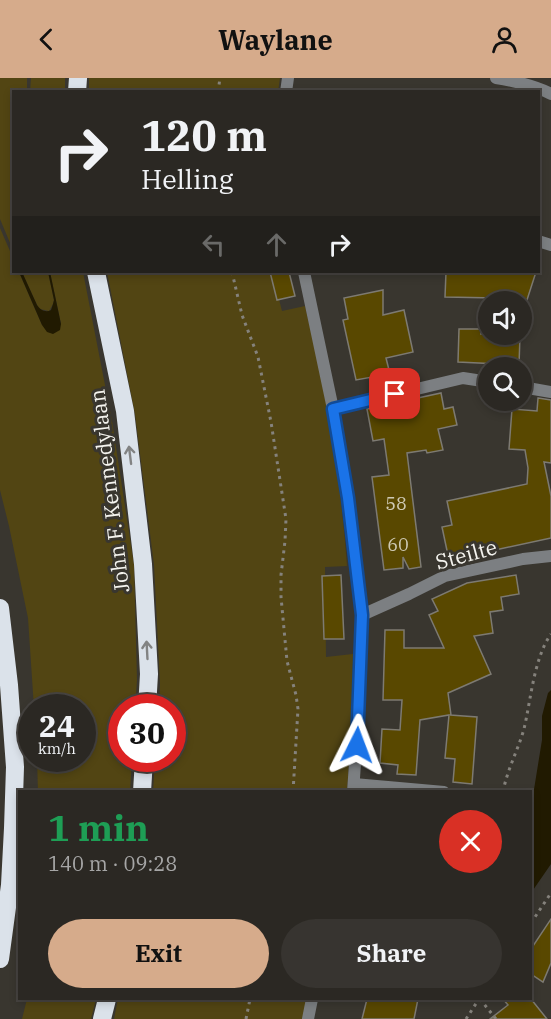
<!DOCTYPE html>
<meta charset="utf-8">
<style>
:root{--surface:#2b2823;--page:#373430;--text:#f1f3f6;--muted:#a6a6a6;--line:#474441;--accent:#d6ab8b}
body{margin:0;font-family:"IBM Plex Serif",serif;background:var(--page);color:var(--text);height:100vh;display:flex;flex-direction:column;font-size:22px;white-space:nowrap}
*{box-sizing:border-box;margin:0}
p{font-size:20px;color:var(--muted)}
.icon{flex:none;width:33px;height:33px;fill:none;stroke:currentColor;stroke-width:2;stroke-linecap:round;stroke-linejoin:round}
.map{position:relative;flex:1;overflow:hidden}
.sheet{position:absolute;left:18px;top:712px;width:514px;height:210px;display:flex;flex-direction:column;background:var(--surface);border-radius:0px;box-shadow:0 3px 9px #0003,0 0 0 2px var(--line)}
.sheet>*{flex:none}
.hud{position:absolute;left:12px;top:12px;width:528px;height:183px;border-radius:0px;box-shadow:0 3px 9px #0003,0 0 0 2px var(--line);background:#2b2823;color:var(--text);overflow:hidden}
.tools{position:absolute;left:478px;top:213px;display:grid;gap:12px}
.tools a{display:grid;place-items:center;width:54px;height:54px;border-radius:50%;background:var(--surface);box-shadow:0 3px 9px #0003,0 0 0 2px var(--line);font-size:30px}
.speed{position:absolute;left:18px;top:616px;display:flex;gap:12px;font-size:30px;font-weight:700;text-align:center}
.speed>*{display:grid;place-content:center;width:78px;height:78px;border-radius:50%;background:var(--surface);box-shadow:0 3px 9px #0003,0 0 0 2px var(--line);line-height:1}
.speed small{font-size:15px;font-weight:400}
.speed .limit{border:9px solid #d22;background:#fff;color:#111}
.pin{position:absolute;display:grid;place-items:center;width:51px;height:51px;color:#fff;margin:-26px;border-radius:12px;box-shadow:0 3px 9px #0006}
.me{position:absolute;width:66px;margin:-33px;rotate:3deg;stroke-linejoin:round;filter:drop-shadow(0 0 4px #0008)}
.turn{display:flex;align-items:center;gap:21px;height:126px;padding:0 30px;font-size:27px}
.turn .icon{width:78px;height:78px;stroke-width:2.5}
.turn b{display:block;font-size:42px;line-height:51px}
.lanes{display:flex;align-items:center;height:57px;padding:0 30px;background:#0003;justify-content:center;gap:30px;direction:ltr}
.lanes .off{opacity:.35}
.round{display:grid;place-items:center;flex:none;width:63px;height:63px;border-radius:32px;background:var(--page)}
.headline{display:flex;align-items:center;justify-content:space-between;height:102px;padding:0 30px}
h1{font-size:36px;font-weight:800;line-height:45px;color:#1e9e55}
.action{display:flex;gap:12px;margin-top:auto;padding:12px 30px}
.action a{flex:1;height:69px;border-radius:36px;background:var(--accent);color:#111;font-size:24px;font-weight:800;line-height:69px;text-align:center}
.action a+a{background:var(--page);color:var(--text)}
header{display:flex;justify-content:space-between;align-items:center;height:78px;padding:0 30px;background:var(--accent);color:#111;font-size:27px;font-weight:800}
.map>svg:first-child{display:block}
</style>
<header><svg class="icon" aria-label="back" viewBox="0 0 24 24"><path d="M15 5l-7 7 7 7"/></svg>Waylane<svg class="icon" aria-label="person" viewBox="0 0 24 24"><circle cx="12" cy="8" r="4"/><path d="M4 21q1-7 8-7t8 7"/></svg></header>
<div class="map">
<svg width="551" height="941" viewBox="0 0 551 941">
<rect width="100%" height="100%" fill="#39362f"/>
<path fill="#524513" d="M0,0H27V13L14,14L13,172L0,141Z
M31,0H65V13L30,14Z
M89,0H280L278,14L89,13Z
M0,150L13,180L14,194H19L42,247L61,246L50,194H83L112,343L134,487L137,602L135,630H122V681H132L130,714H38L37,681H82V630H34L28,540L9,448L0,412Z
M22,194H48L54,222L53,226L49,233L40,231L37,227Z
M107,194H272L282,233L305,228C326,314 341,400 347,488L325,489L326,579L353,576L352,641L347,714H153L155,681H172V630H159L160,606L154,487L135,336Z
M27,921H96L91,941H22Z
M118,921H308L303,941H114Z"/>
<path fill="#211a01" d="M19,194H22L37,227C40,232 46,235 51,232L53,226L54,222L48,194H50L61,246L60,252L53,256L47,254L42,247Z
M551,612V786L531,815V730L542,662V638L548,615Z"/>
<path fill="#594800" stroke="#7d7a72" stroke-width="1.5" d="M270,194H289L295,218L277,222Z
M446,194H536L526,225L497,220L445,219Z
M383,212V237L404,232L413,274L386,280L393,308L375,313L372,299L356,302L343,242L348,241L344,220Z
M459,251H481V256L520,258L519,287L458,284Z
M441,315L444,331L453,329L457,347L438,351L443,372L427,375L426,372L407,375L421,489L409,491L403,479V490L384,492L372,399L389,397L384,361L373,363L367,331Z
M538,320L551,322V385L544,384L551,418V460L449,482L442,449L452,447L447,423L527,406L528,390L525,372L509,371L512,331L537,333Z
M341,497L344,561H324L322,498Z
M516,497L519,516L501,519L503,532L490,534L493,555L474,558L491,596L448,615L451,637H450L477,639L472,706L453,704L455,681L445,680L449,637L420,642L416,697L397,696L398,687L380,685L382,651L400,652L402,622H383L385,552H404V570H444L429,537L438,533L432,521L467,505Z
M551,841V885L543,904L531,896V871Z
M367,921H418L414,941H362Z
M503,921H531L547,941H490L508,927Z"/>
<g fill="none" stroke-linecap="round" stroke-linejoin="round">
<path stroke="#85827c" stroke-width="3" stroke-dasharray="3 4.5" stroke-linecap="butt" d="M218,14L220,0
M232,194L242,237L258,279L271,344L286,441L285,463L281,497V519L287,583L296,617L298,631L293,714
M503,714C507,692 518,672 524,651C531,621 534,580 551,556
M531,845L551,815
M480,921L496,941
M246,941L250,921
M466,941L479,921"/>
<path stroke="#7c7f82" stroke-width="12" d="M496,0C514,3 534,7 551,16
M286,14L288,0
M538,163L551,167
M304,194L333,331L348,420L362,537L359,629L353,714
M522,309L551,314
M333,331L463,300L489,304
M362,537L409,516L445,498L523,481L551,478
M354,706L444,714
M308,941L312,921"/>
<path stroke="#dbe2ea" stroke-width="18" d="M77,14L78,0
M96,194L125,333L143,486L149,596L147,630
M0,530L9,607L15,689L13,750L10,807L0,881
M142,714L144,681
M102,941L107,921"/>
</g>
<defs><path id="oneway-shaft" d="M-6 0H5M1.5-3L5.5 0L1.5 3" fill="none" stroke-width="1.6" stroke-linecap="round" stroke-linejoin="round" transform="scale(1.5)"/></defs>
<g stroke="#828383">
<use href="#oneway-shaft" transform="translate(130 377) rotate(-97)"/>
<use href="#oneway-shaft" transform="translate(147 572) rotate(-93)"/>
</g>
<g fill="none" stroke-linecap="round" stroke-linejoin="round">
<defs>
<path id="route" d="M357,667L362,537L348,420L333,331L395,316"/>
</defs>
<use href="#route" stroke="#114b97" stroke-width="15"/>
<use href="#route" stroke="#1a73e8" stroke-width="10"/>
</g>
<g text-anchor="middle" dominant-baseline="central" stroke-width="6" stroke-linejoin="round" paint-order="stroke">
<g font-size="18" fill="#cec9b3">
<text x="396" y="425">58</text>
<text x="398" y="466">60</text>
</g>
<g font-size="21" fill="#f5f4ef" stroke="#39362f">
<text transform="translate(109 413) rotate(-97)">John F. Kennedylaan</text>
<text transform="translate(466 476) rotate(-15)">Steilte</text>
</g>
</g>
</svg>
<div class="tools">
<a><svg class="icon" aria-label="sound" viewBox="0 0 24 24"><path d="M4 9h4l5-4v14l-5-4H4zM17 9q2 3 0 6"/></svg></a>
<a><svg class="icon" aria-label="search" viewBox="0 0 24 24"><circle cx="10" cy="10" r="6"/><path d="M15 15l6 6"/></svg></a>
</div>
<div class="speed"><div>24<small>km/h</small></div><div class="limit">30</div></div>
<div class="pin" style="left:395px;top:316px;background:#d93025"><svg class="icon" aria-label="arrive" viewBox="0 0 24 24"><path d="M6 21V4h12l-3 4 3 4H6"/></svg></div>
<svg class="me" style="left:357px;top:667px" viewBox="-20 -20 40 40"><path d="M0-17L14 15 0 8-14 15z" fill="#1a73e8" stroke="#fff" stroke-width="4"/></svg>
<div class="hud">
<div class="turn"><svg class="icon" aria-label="right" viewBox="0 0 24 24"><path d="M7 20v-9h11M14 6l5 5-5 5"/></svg><div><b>120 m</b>Helling</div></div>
<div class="lanes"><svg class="icon off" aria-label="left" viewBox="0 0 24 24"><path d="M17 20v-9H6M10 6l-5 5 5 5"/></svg><svg class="icon off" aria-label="ahead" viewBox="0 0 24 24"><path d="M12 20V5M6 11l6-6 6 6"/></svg><svg class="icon" aria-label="right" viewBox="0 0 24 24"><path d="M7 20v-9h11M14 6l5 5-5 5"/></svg></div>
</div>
<section class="sheet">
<div class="headline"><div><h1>1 min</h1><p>140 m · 09:28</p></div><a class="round" style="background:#d93025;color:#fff"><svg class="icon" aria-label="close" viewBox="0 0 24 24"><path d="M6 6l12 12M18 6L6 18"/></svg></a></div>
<div class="action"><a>Exit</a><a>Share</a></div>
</section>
</div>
